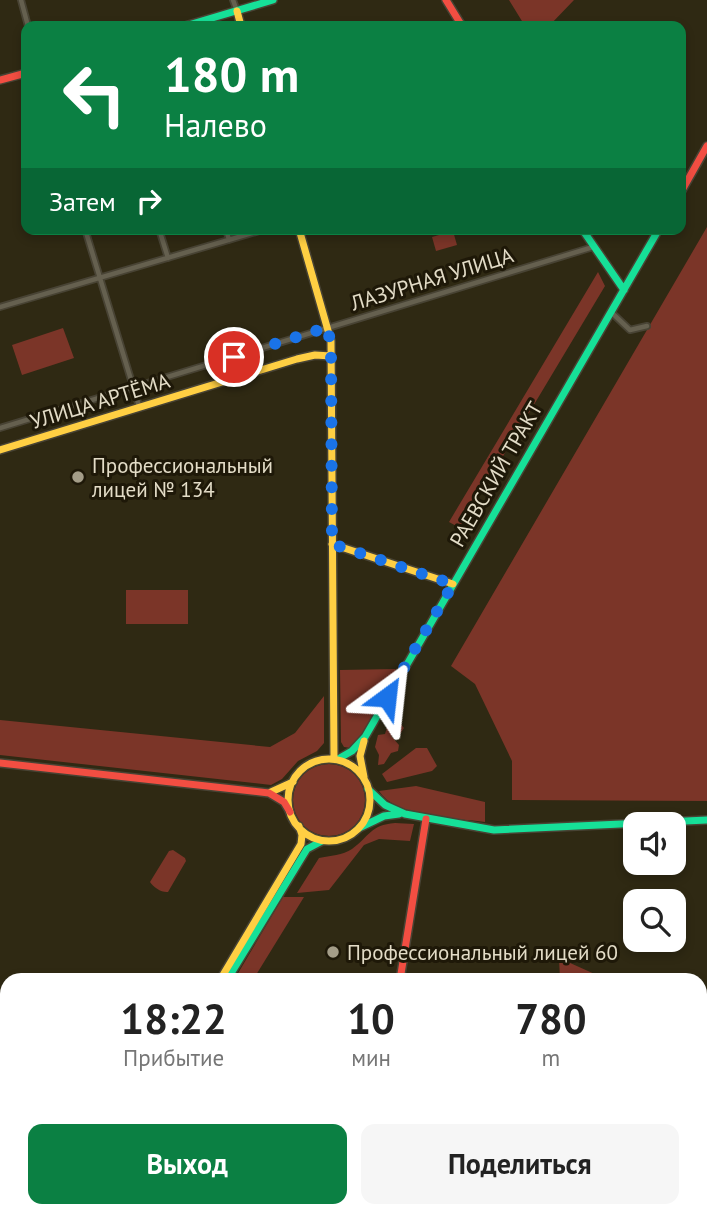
<!DOCTYPE html>
<html lang="ru">
<meta charset="utf-8">
<style>
:root{--surface:#fff;--page:#f6f6f6;--text:#222;--muted:#767676;--accent:#0b8043}
body{margin:0;font-family:"PT Sans",sans-serif;background:var(--page);color:var(--text);height:100vh;display:flex;flex-direction:column;font-size:26px;white-space:nowrap}
*{box-sizing:border-box;margin:0}
p{font-size:23px;color:var(--muted)}
.icon{flex:none;width:38px;height:38px;fill:none;stroke:currentColor;stroke-width:2;stroke-linecap:round;stroke-linejoin:round}
.map{position:relative;flex:1;overflow:hidden}
.drawer{position:absolute;left:0px;top:973px;width:707px;height:245px;display:flex;flex-direction:column;background:var(--surface);border-radius:21px 21px 0 0;box-shadow:0 4px 10px #0003}
.drawer>*{flex:none}
.top-card{position:absolute;left:21px;top:21px;width:665px;height:214px;border-radius:14px;box-shadow:0 4px 10px #0003;background:#0b8043;color:#fff;overflow:hidden}
.buttons{position:absolute;left:623px;top:812px;display:grid;gap:14px}
.buttons a{display:grid;place-items:center;width:63px;height:63px;border-radius:14px;background:var(--surface);box-shadow:0 4px 10px #0003;font-size:35px}
.pin{position:absolute;display:grid;place-items:center;width:60px;height:60px;color:#fff;margin:-30px;border:4px solid #fff;border-radius:50%;box-shadow:0 2px 7px #0007}
.me{position:absolute;width:77px;margin:-38px;rotate:30deg;stroke-linejoin:round;filter:drop-shadow(0 0 5px #0008)}
.turn{display:flex;align-items:center;gap:24px;height:147px;padding:0 28px;font-size:32px}
.turn .icon{width:91px;height:91px;stroke-width:2.5}
.turn b{display:block;font-size:49px;line-height:60px}
.then{display:flex;align-items:center;height:66px;padding:0 28px;background:#0003;gap:14px;font-size:26px}
.eta{display:flex;justify-content:space-evenly;align-items:center;height:119px;text-align:center}
.eta b{font-size:42px;font-weight:800;line-height:49px}
.button{display:flex;gap:14px;margin-top:auto;padding:14px 28px}
.button a{flex:1;height:80px;border-radius:14px;background:var(--accent);color:#fff;font-size:28px;font-weight:800;line-height:80px;text-align:center}
.button a+a{background:var(--page);color:var(--text)}
.map>svg:first-child{display:block}
</style>
<div class="map">
<svg width="707" height="1218" viewBox="0 0 707 1218">
<rect width="100%" height="100%" fill="#2f2913"/>
<path fill="#7b3528" d="M509,0H574L549,26H525Z
M707,227V801L512,800V761L475,684L451,666Z
M453,231L457,245L436,251L432,237Z
M598,272L605,286L460,528L449,522Z
M63,328L74,358L22,375L12,345Z
M126,590H188V624H126Z
M396,669L394,678L362,736L351,748L344,747L341,742L340,670Z
M324,696V743L317,751L298,761L282,779L271,785L0,755V720L270,747L295,733Z
M396,718L404,728L400,734L394,733L391,736L399,745L398,751L391,753L384,764L378,765L379,755L375,747L378,735L385,734L388,724Z
M416,748H427L437,766L432,771L387,782L382,774Z
M293 800a36 36 0 1 1 72 0a36 36 0 1 1-72 0Z
M416,786L485,802V822C456,818 395,817 379,791Z
M395,823L414,824L410,841L379,839L364,845L329,890L297,893L319,858C330,856 343,855 352,849C370,836 370,825 395,823Z
M173,850L185,858L186,861L168,892C162,893 153,887 150,882L169,851Z
M283,897H304L253,980H234Z
M559,958L608,980H560Z
M700,1021L707,1025V1218H442V1211H700Z"/>
<g fill="none" stroke-linecap="round" stroke-linejoin="round">
<defs>
<path id="street" d="M21,0L28,26
M233,0L237,11
M85,229L139,406
M159,229L168,258
M226,229L229,240
M0,307L266,229
M611,312L630,330L647,326
M0,428L593,247"/>
<path id="fast" d="M185,26L273,0
M582,229L624,290
M338,759L352,751L365,737L659,229
M368,789L385,805L405,814L494,830L707,820
M359,828L384,816L399,814
M227,980L307,849L322,841
M80,1218L84,1211
M87,1218L91,1211"/>
<path id="slow" d="M237,11L241,26
M299,229L331,341L334,758
M0,450L297,359L315,355L331,356
M332,544L453,584
M364,741L360,756L364,777
M288 800a41 41 0 1 1 82 0a41 41 0 1 1-82 0Z
M271,792L293,782
M220,980L301,844L302,835L299,826
M388,1211V1218"/>
<path id="jam" d="M446,0L462,26
M0,80L26,73
M681,192L707,146
M0,763L269,793L284,802L290,812
M400,980L426,819"/>
</defs>
<use href="#street" stroke="#484334" stroke-width="8"/>
<use href="#fast" stroke="#484334" stroke-width="10"/>
<use href="#slow" stroke="#484334" stroke-width="10"/>
<use href="#jam" stroke="#484334" stroke-width="10"/>
<use href="#street" stroke="#65604f" stroke-width="4.5"/>
<use href="#fast" stroke="#16e098" stroke-width="7"/>
<use href="#slow" stroke="#ffcf43" stroke-width="7"/>
<use href="#jam" stroke="#f24e42" stroke-width="7"/>
</g>
<g fill="none" stroke-linecap="round" stroke-linejoin="round">
<path stroke="#1a73e8" stroke-width="12" stroke-dasharray="0 21.6" d="M234,357L328,327L331,351L332,544L453,584L387,697"/>
</g>
<g fill="#a49d88" stroke="#1e1808" stroke-width="2.5">
<circle cx="78" cy="477" r="7"/>
<circle cx="333" cy="952" r="7"/>
</g>
<g text-anchor="middle" dominant-baseline="central" stroke-width="6" stroke-linejoin="round" paint-order="stroke">
<g font-size="21" fill="#e3dcc7" stroke="#1e1808">
<text transform="translate(432 279) rotate(-17)">ЛАЗУРНАЯ УЛИЦА</text>
<text transform="translate(100 401) rotate(-17)">УЛИЦА АРТЁМА</text>
<text transform="translate(496 474) rotate(-60)">РАЕВСКИЙ ТРАКТ</text>
</g>
<g font-size="21" fill="#e3dcc7" stroke="#1e1808" text-anchor="start">
<text x="92" y="465">Профессиональный<tspan x="92" dy="24">лицей № 134</tspan></text>
<text x="347" y="952">Профессиональный лицей 60</text>
</g>
</g>
</svg>
<div class="buttons">
<a><svg class="icon" aria-label="sound" viewBox="0 0 24 24"><path d="M4 9h4l5-4v14l-5-4H4zM17 9q2 3 0 6"/></svg></a>
<a><svg class="icon" aria-label="search" viewBox="0 0 24 24"><circle cx="10" cy="10" r="6"/><path d="M15 15l6 6"/></svg></a>
</div>
<div class="pin" style="left:234px;top:357px;background:#d93025"><svg class="icon" aria-label="arrive" viewBox="0 0 24 24"><path d="M6 21V4h12l-3 4 3 4H6"/></svg></div>
<svg class="me" style="left:387px;top:697px" viewBox="-20 -20 40 40"><path d="M0-17L14 15 0 8-14 15z" fill="#1a73e8" stroke="#fff" stroke-width="4"/></svg>
<div class="top-card">
<div class="turn"><svg class="icon" aria-label="left" viewBox="0 0 24 24"><path d="M17 20v-9H6M10 6l-5 5 5 5"/></svg><div><b>180 m</b>Налево</div></div>
<div class="then">Затем<svg class="icon" aria-label="right" viewBox="0 0 24 24"><path d="M7 20v-9h11M14 6l5 5-5 5"/></svg></div>
</div>
<section class="drawer">
<div class="eta">
<div><b>18:22</b><p>Прибытие</p></div>
<div><b>10</b><p>мин</p></div>
<div><b>780</b><p>m</p></div>
</div>
<div class="button"><a>Выход</a><a>Поделиться</a></div>
</section>
</div>
